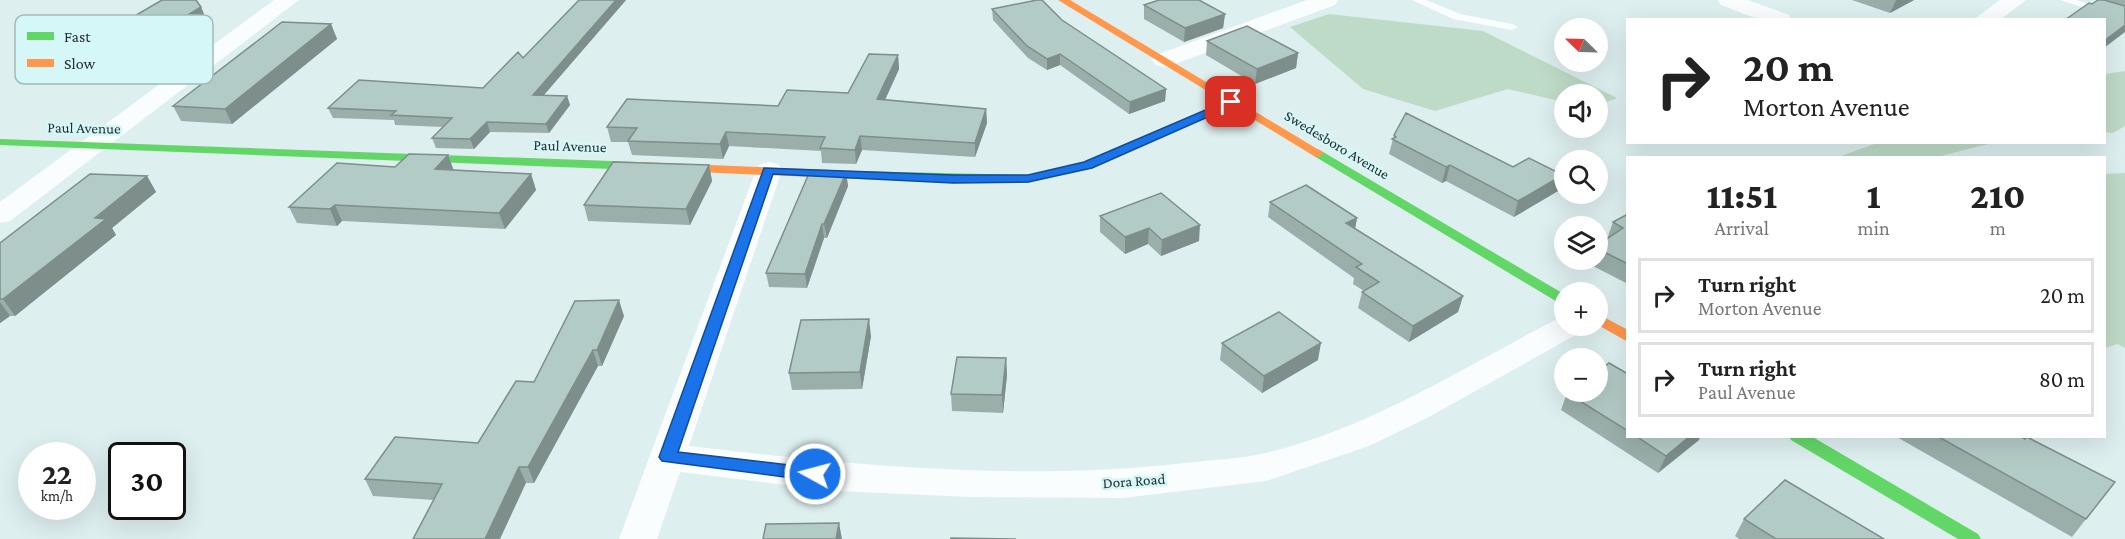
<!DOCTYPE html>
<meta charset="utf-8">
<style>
:root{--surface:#fff;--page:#f2f2f2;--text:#222;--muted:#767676;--line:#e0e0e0}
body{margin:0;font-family:"Crimson Pro",serif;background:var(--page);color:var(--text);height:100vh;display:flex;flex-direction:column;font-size:22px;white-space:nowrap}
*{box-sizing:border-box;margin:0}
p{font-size:20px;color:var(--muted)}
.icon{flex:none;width:33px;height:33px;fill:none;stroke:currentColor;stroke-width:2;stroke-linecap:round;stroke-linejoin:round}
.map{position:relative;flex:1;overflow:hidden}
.details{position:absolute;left:1626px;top:156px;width:480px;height:282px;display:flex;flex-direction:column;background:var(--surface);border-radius:0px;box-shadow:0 6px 24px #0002}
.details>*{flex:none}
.hud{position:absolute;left:1626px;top:18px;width:480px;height:126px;border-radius:0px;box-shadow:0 6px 24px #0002;background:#fff;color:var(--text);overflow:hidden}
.needle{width:39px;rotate:293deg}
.fabs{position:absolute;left:1554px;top:18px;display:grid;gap:12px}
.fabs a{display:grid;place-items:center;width:54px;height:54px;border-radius:50%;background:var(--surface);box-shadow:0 6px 24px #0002;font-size:30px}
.speed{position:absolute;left:18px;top:442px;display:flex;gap:12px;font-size:30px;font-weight:700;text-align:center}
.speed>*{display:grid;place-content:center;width:78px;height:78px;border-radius:50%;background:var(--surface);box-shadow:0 6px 24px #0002;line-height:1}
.speed small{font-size:15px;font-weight:400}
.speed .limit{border:3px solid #111;border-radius:9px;background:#fff;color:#111}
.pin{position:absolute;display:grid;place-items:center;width:51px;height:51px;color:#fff;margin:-26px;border-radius:12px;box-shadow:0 3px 9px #0006}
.me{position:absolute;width:66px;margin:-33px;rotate:277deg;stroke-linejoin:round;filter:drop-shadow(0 0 4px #0008)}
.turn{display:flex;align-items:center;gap:21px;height:126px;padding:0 18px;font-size:27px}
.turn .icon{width:78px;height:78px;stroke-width:2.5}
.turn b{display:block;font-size:42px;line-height:51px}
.eta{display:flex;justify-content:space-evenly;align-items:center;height:102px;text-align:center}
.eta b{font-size:36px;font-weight:800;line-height:42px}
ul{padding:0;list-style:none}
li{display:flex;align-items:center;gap:18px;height:75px;margin:0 12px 9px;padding:0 6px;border:3px solid var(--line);border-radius:0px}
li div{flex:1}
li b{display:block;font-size:22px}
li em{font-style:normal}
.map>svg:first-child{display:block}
</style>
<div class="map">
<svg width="2125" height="539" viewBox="0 0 2125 539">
<rect width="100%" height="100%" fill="#deefef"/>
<path fill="#bedbc7" d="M1329,14L1483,31L1617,98L1598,105V94H1564V102L1508,89L1435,111L1363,89L1290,27Z
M2125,71V126L2113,133L2105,132V74Z
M1877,143V142L1992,143L1937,157H1838Z
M2125,173V348L2118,344L2105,348V174Z"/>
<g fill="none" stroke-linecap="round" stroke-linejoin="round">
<path fill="#fafdfd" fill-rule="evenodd" d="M1412,0H1426L1460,14L1512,24L1518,27L1512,30L1453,19Z
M2060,0H2076L2125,15V21Z"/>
<path fill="#fafdfd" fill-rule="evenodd" d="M274,0H299L10,221L0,223V202Z
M1307,0H1338L1335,5L1172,65L1164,67L1156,65L1152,60L1156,55Z
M1718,0H1748L1789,15L1792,20H1760L1721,5Z
M2000,0H2026L2000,20H1973Z
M769,162L778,164L782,170L689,446C852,465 1021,482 1185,463C1211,460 1240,459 1266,453C1370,428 1463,368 1557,319L1564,317V326H1584L1579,333L1427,418L1369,446L1266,481L1123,498L971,497L836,491L680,472L657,539H619L756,170L760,164Z"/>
<path fill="#63d668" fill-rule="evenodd" d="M1231,99L1237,102L1235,104L1092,168L1028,183L855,179L849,175L855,171L1028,175L1084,162Z
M0,139L638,162L644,166L638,170L0,145Z
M1318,149L1564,294V304L1559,303L1314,156L1312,153Z
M1789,436H1811L1978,534L1981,539H1958L1791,440Z"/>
<path fill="#ff974d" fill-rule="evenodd" d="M1058,0H1070L1324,153L1318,157L1314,156Z
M638,162L855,171L861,175L855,179L634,169L632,166L634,163Z
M1598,314L1628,330V342L1598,325Z"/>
</g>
<path fill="#9aafaa" d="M579,0H626L544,95L567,96L570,105L549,133L490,132L474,149L436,148L432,138L443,127L395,125L394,120L333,118L328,108L483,88L523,58Z
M1852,0H1914L1890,13Z
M2098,0H2125V32Z
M1144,5L1225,14L1223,28L1184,42L1144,19Z
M201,7L206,19L103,84L51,81L43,69L107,32Z
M992,9L1062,20L1166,89L1165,101L1129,114L1060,65L1047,70L1028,58L993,20Z
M331,24L337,39L232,124L181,121L173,106Z
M1207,41L1298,53L1296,68L1255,84L1206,55Z
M898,55L899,69L885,100L986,109L987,123L975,157L862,150L856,164L822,163L821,151L729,146L723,159L632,155L628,142H611L607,127L778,106L848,93Z
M1394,135L1513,167L1563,175L1558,191L1514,217L1446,181L1442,183L1389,154Z
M448,155L453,170L531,174L536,190L505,229L342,221L337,226L297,223L289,207L395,167Z
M709,165L712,181L690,225L588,221L584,205Z
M846,173L848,186L827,238H824L807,288L769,287L766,273Z
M147,176L156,192L112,228L116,235L15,316H10L0,323V243Z
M1270,202L1357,218L1355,229L1463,296L1458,312L1409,342L1358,308L1362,292L1364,291L1353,284L1354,278L1268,217Z
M1628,214V284L1589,264L1591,260H1598V245L1607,239L1613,222Z
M1100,216L1199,241L1161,256L1148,244L1125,254L1100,232Z
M624,316L602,366H598L534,483H526L434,500L373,496L365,479L478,443L534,382Z
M871,336L862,389L792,390L789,373Z
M1222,343L1318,360L1262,393L1220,360Z
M1006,358L1007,375L1003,413L952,411L951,394Z
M1628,374V436H1700L1699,440L1658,473L1561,410L1567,393Z
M1895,436H2020L2025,439L2086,519L2072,537Z
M1744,519L1884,539H1739L1735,536Z"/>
<path fill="#7d8e8b" d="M616,0H626L536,104L533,95Z
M1896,0H1914L1890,13Z
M201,7L206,19L103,84L96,71Z
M1225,14L1223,28L1184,42L1185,28Z
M331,24L337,39L232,124L225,109Z
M2125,25V32L2104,48V41Z
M1298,53L1296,68L1255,84L1257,69Z
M1060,54V65L1047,70V59Z
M898,55L899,69L879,113L877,99Z
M1166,89L1165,101L1129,114L1130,102Z
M567,96L570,105L549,133L546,124Z
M986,109L987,123L975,157V143Z
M487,122L490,132L474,149L470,139Z
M726,132L729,146L723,159L720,144Z
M860,136L862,150L856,164L855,150Z
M448,155L454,171L435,169Z
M709,165L712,181L690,225L686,209Z
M1450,165L1446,181L1442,183L1446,167Z
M846,173L848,186L827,238L824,224Z
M531,174L536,190L505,229L499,213Z
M1563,175L1558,191L1514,217L1518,201Z
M147,176L156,192L112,228L116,235L15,316L3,299L95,218Z
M335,205L342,221L337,226L330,209Z
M1357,218L1354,234L1346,223Z
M822,224L824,238L807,288L805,274Z
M1200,225L1199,241L1161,256L1162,240Z
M1149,228L1148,244L1125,254V237Z
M1463,296L1458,312L1409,342L1413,326Z
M619,300L624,316L602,366L597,350Z
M0,302L10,316L0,323Z
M869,319L871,336L862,389L860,372Z
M1321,343L1318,360L1262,393L1264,376Z
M593,350L598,366L534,483L528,467Z
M1006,358L1007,375L1003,413L1002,395Z
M1690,436H1700L1699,440L1658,473L1666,456Z
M519,467L526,483L500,539H485Z
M839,523L842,539H836Z"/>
<path fill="#b3cbc6" stroke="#7d8e8b" stroke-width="1.5" d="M162,0H196L201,7L96,71L43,69L101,32H107Z
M579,0H616L533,95L567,96L546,124L487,122L470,139L432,138L452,118L391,115L396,111L328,108L359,80L483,88L518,52L523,58Z
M1037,0H1042L1062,20L1166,89L1130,102L1060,54L1047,59L1027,46L992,9Z
M1159,0H1199L1225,14L1185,28L1144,5Z
M2098,0H2104L2125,6V25L2104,41V20H2065L2089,3L2092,4Z
M282,22L331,24L225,109L173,106Z
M1247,26L1298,53L1257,69L1207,41Z
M869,54L898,55L877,99L986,109L975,143L860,136L855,150L820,148L825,137L726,132L720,144L628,141L637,128L607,127L627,99L778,106L787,90L848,93Z
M1406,113L1513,167L1529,158L1563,175L1518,201L1450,165L1446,167L1392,139L1396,137L1394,135Z
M409,154L448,155L435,169L531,174L499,213L335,205L330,209L289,207L337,163L395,167Z
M613,162L709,165L686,209L584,205Z
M810,171L846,173L824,224H822L805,274L766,273Z
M90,174L147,176L95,218L106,219L3,299H0V243Z
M1306,185L1357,218L1346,223L1463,296L1413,326L1362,292L1379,282L1356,267L1362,264L1270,202Z
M1161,193L1200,225L1162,240L1149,228L1125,237L1100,216Z
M1628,214V264L1598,249V245L1623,228L1613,222Z
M619,300L597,350H593L528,467H519L485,539H413L442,484L365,479L395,437L478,443L516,381L534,382L575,301Z
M1279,312L1321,343L1264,376L1222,343Z
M869,319L860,372L789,373L801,320Z
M957,357L1006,358L1002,395L951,394Z
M1609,363L1628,374V431L1567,393L1569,392H1598V371Z
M1636,436H1690L1666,456Z
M1937,436H2020L2025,439L2027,437L2115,482L2086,519Z
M1785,480L1884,539H1776L1744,519Z
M839,523L836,539H763L766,524Z
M951,538L1016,539H951Z"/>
<path fill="#1a73e8" stroke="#114b97" stroke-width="1.5" d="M1231,99L1235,100V105L1092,168L1028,182L953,183L773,174L678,452L815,468L821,470L823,474L821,479L815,481L662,461L659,457L764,168L953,175H1028L1084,162Z"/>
<g text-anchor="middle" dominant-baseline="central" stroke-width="5" stroke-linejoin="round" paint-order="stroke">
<g font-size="15" fill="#233030" stroke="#d6f7f7">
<text transform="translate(84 128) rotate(1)">Paul Avenue</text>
<text transform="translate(1337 145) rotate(31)">Swedesboro Avenue</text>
<text transform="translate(570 146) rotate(2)">Paul Avenue</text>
<text transform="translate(1134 481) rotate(-4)">Dora Road</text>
</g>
</g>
<rect x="15" y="15" width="198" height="69" rx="9" fill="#d6f7f7" stroke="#a0bbbb" stroke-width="1.5"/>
<rect x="27" y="32" width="27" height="8" fill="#63d668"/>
<rect x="27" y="59" width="27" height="8" fill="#ff974d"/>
<g font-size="16" fill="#233030">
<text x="64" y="42">Fast</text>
<text x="64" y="69">Slow</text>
</g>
</svg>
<div class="fabs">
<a><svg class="needle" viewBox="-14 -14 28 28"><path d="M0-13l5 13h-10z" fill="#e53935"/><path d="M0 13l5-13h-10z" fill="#767676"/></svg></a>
<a><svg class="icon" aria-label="sound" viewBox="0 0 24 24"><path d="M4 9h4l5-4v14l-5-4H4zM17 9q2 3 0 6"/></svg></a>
<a><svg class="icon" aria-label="search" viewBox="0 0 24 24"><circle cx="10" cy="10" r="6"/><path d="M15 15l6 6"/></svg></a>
<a><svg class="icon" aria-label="layers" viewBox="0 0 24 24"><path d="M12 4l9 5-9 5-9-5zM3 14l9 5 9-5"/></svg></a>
<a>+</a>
<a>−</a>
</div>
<div class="speed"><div>22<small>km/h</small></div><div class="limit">30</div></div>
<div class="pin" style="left:1231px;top:102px;background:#d93025"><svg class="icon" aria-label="arrive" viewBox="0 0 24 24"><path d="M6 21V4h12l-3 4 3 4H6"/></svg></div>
<svg class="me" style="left:815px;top:474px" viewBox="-20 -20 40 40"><circle r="17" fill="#1a73e8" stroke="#fff" stroke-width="3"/><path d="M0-11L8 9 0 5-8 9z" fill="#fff"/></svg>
<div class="hud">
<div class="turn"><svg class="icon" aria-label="right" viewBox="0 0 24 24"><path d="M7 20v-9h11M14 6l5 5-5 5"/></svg><div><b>20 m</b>Morton Avenue</div></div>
</div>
<section class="details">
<div class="eta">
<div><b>11:51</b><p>Arrival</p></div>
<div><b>1</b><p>min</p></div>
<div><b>210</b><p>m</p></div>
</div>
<ul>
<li><svg class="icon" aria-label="right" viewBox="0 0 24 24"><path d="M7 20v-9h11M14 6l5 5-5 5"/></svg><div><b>Turn right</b><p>Morton Avenue</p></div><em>20 m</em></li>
<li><svg class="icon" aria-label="right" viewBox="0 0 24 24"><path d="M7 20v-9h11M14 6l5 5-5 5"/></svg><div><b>Turn right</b><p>Paul Avenue</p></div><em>80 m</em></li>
</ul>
</section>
</div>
